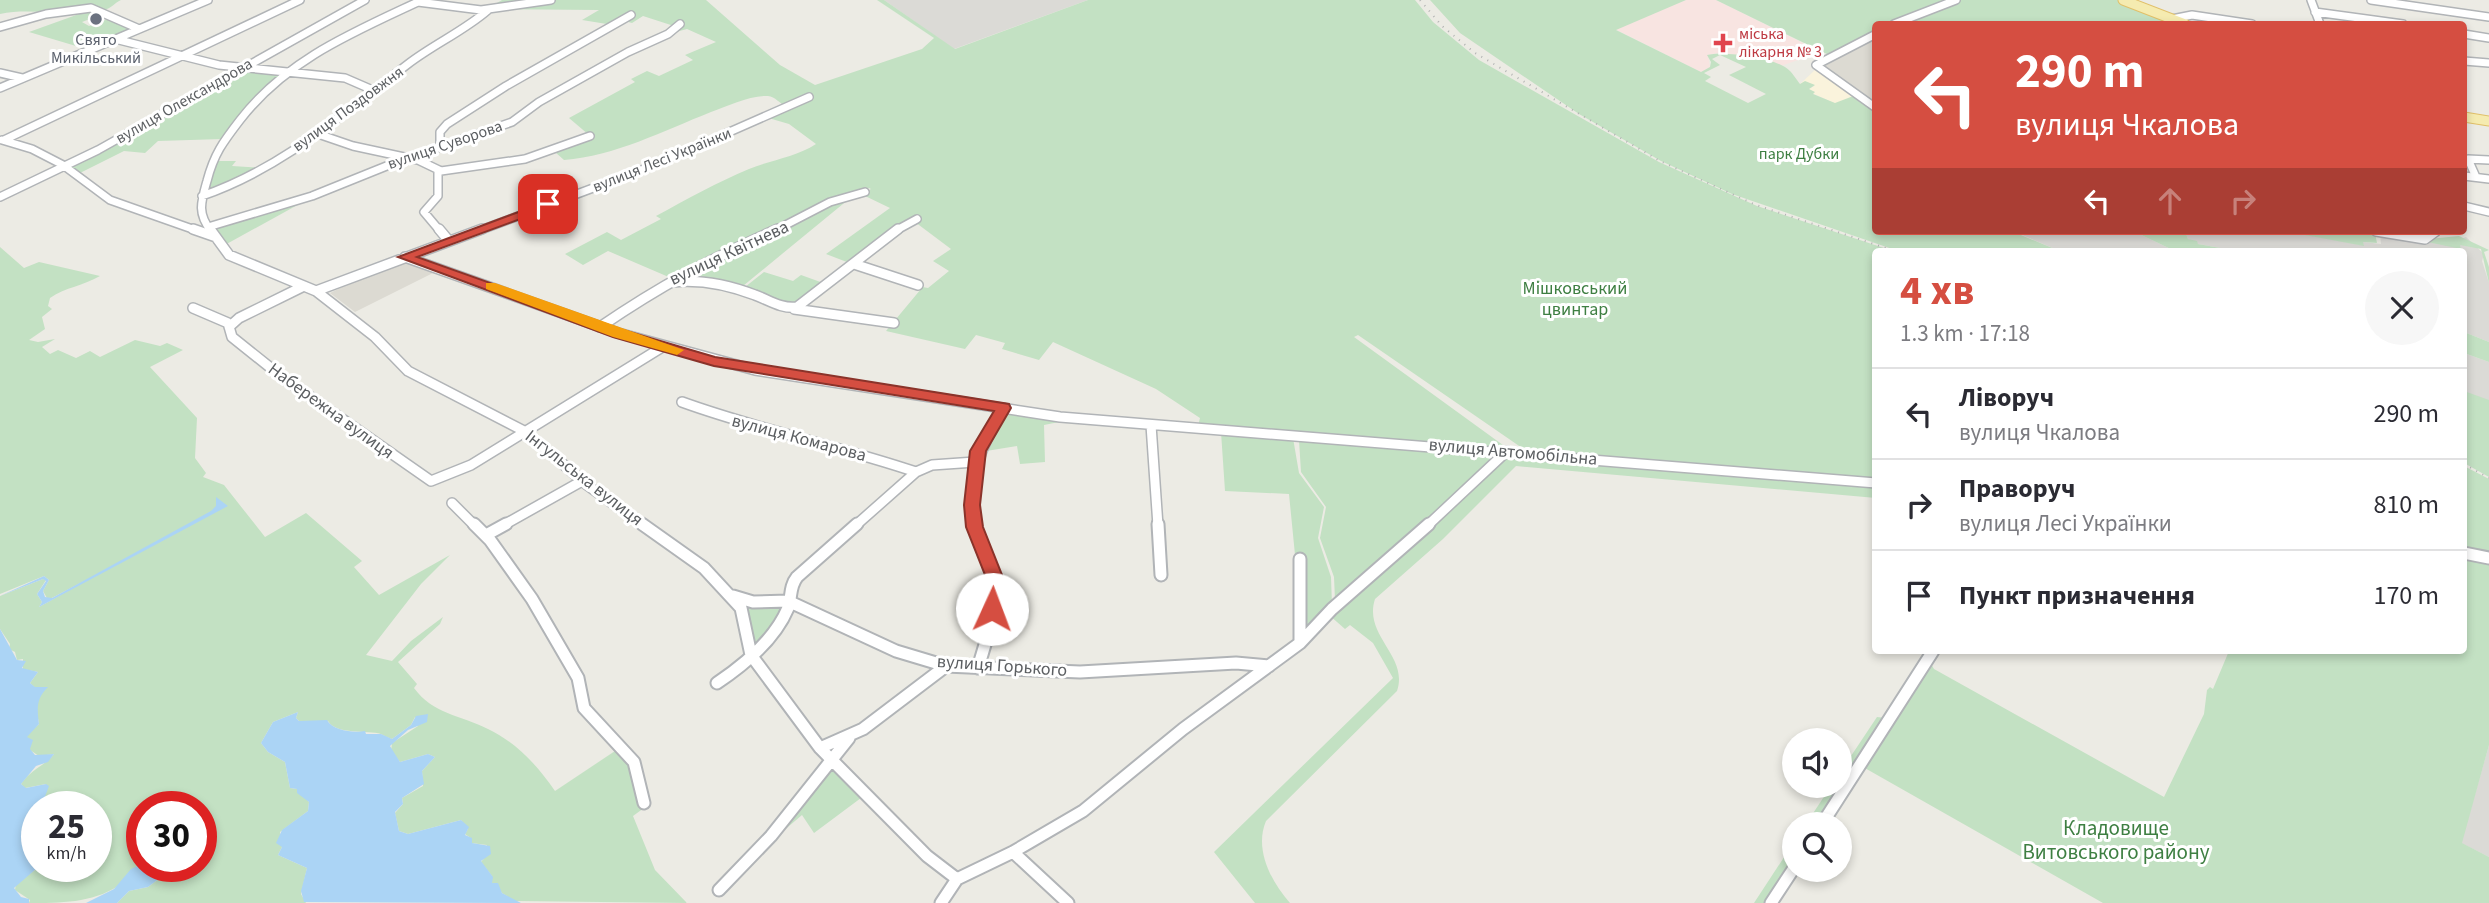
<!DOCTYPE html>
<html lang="uk">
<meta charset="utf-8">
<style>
:root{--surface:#fff;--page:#f7f7f7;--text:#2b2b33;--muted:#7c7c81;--line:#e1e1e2;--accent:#d54e41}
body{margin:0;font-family:"Source Sans 3",sans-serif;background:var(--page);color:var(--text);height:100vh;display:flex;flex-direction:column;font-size:26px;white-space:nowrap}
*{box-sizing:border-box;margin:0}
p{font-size:23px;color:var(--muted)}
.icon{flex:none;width:38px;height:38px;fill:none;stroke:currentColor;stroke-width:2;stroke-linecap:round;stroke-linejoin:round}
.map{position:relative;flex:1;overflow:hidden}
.details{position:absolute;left:1872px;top:248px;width:595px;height:406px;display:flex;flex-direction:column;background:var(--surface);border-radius:7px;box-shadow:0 4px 10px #0003}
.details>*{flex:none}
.top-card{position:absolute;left:1872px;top:21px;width:595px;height:214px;border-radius:7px;box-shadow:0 4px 10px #0003;background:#d54e41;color:#fff;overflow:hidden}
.buttons{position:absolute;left:1782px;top:728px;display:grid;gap:14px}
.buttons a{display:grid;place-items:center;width:70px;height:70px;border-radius:50%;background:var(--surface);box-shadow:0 4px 10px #0003;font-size:35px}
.speed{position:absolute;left:21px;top:791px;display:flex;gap:14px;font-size:35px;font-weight:700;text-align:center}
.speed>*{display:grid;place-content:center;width:91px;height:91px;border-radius:50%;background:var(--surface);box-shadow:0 4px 10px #0003;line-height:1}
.speed small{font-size:18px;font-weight:400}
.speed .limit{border:10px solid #d22;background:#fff;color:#111}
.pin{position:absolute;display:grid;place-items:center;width:60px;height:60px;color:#fff;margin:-30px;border-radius:14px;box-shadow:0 4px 10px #0006}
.me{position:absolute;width:77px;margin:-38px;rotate:2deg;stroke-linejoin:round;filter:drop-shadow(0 0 5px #0008)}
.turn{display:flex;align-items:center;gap:24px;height:147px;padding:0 28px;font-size:32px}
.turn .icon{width:91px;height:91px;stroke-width:2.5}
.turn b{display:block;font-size:49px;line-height:60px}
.lanes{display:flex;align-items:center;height:66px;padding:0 28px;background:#0003;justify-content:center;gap:35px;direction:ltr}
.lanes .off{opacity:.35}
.round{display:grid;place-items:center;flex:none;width:74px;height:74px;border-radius:37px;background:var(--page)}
.overview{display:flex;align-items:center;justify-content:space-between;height:119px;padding:0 28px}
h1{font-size:42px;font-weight:700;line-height:52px;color:var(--accent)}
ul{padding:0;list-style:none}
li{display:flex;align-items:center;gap:21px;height:91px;padding:0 28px;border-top:2px solid var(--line)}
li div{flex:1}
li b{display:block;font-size:26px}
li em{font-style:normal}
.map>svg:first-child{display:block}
</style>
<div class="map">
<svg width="2489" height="903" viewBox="0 0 2489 903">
<rect width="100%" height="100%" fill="#ecebe4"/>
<path fill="#faf3dc" d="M1816,69L1856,95L1836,104L1812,93L1809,89L1814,86L1800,84Z"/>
<path fill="#dbdad6" d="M884,0H1088L954,49Z
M2021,231H2133L2177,252H2062L2020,234Z
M2185,231H2284L2363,245V242L2381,244L2380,233L2455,241L2466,237L2484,254L2482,261L2489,283V342L2464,332V252H2227L2226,249L2198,244L2188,239Z
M2464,353L2489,362V401L2464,392Z
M2489,745V857L2461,843Z"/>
<path fill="#dcdad2" d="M1876,35V106L1823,67Z
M405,261L433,273L355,312L330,293L390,264Z"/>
<path fill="#f8e4e1" d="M1686,0H1716L1821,52L1781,66L1722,52L1708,55L1710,67L1701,72L1615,29Z"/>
<path fill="#c3e1c3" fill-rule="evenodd" d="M0,0H121C114,3 113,8 101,11C68,18 33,7 0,14Z
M502,0H706L780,65L815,85L922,49L934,38L877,0H884L955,49L1088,0H1415L1433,22L1479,60L1659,162L1757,206L1896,252H1876V481L1525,450L1358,335L1354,337L1507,448L1198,426L1200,418L1156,389L1053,342L1039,360L1002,349L1005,343L976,335L965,349L886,331L921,289L917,286L928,288L949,271L933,261L951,249L915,222L852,264L826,254L890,208L861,194L871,189L869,188L849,199L743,286L671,278L608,251L583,265L565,254L607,232L621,240L661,219L656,216C687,199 718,182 749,169C771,160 796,157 816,144L789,124L765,117L786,107C780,103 775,97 768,96C750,95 728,106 711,112C663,131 615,156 564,160L555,152L589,135L569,118L635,82L631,79L647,71L659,76L693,60L685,55L716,42L687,29L668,34L677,27L643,16L632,23L621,20L613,25L582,20L599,10L487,9Z
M1430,0H1686L1616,30L1701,72L1710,67L1711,62L1707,55C1725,51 1777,57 1790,71C1793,74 1797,80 1800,84L1805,81L1815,85L1809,89L1815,92L1813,94L1835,103L1856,95L1876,109V231H2021V235L2062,252H1901L1732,194L1661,161L1579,114L1460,33ZM1720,55L1746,67L1729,75L1766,94L1748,103L1705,81L1711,77L1704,73L1720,65L1712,59Z
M1716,0H2118L2177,24H1876V32L1829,55Z
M93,9L103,14L82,22L89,26L111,18L134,28L86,49L29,32Z
M239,70L283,72L223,139L158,141L145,153L124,151L78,174L70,168V165Z
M214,161H236L232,166L264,168L207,194Z
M312,197L223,246L213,228Z
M2133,231H2185L2188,239L2197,241L2198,244L2226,249L2227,252H2177Z
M2284,231H2370L2375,233L2377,243L2363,242L2364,246Z
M2459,236L2489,250L2484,252L2489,267V283L2481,249L2460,245L2461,249L2418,240Z
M0,247L24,268L39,262L100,276C83,286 66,287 50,298L48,306L52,309L42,317L45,329L29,340L38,342L55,339L42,347L50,354L58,350L76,358L90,351L100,357L135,340L160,346L167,343L183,350L150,367L197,418L195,458L206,473L203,477L224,485L265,537L306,513L362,561L354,567L379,595L450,555L421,584L366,655L392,661L411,641L443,617L440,624L398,662L417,684L414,688C433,714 460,715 488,729C517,743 537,765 555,791L621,747L633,762L644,808L633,816L655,870L687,903L515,901L502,893L496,883L492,884V876L481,862L486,856L487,845L471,843L472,839L465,834L468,829L461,820L408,834L399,831L395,813L403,804L402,798L423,786L422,771L435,757L428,754L400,762L391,751L392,743L418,726L415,717L411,725L392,739C388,738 385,736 381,734C368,730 336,735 328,721H299L296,718L298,712L273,722L261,743L268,752L285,762L290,788L297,789L309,802L308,811L280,832L282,847L278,855L307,868L301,894L306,903H117L129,891L148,887L160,878L148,870L149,866H201V807H142V864C129,869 128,879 118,886C92,903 60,903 29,903L30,900L15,890L16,884L39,867L96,866V807H41L46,784L25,788L21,784C31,769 45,766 54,754L39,756L30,750L26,735L39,724L36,707L41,693L30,683L38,672L23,669V659L17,660L15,652L9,649L10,644L0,629V596L43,579L46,580L37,594L42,602L39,607L122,561L48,600L43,591L49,580L44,576L0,594Z
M764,272L793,281L801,275L826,284L793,308L745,287Z
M2464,332L2489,342V362L2464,353Z
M2464,391L2489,400V477L2464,463Z
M1004,412L1060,419L1059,422L1044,425L1045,462L1020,464L1017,446L980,452Z
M1221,432L1293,438L1299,473L1324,507L1318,538L1331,577L1332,605L1303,636L1289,494L1225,491Z
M1299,440L1497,456L1431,519L1335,600L1334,577L1320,538L1326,507L1301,472Z
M1506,456L1876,485V498L1516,466L1443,539L1375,599C1363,636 1409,656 1397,691L1266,821C1254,849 1271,882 1290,903H1255L1214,852L1393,678L1373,643L1350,625L1345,629L1329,615Z
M2464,466L2489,479V555L2464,550Z
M2464,555L2489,560V745L2462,843L2489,857V903H2103L1863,767L1931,664L1934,669L2164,797L2204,714L2207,690L2210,687L2213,689L2229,651H2464Z
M737,598L784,604L785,610L753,648Z
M1877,717L1886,718L1818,824H1806L1831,786H1839V774Z
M831,765L865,795L814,833L802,815L748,861Z
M1794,842V862L1767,903H1754Z"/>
<path fill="#abd4f5" d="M216,497L228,506L39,607L42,602L37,594L46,581L43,579L0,596L44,576L49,580L43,591L45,597L52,598L211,511L216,506Z
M0,629L17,660L26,661L22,668L38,672L30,683L35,687H48C36,699 37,708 39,724L27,737L33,740L30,749L35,755L54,754L48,762L36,766L21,784L26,788L46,784L49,786L41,807H37V866H48L36,869L14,888L21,897L29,899V903H0Z
M298,712L296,718L299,721L327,720C333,731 354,733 365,731L366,734H381L392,739L411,725L416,716L428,714L427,722L408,730L390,746L400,762L428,754L435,757L422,771L424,784L402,798L403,804L395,812L399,831L408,834L461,820L469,827L465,835L472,838V843L490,846L491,854L481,861L493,877L492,883H498L502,893L521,903L304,902L301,891L307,868L278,855L282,847L276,843L282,830L308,811L309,802L297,793V789L290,788L285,762L268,752L261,743L273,722Z
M142,864L157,872L160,878L148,887L129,891L117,903H86L114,889L131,869Z"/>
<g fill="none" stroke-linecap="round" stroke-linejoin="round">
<defs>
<path id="minor-far2" d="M2311,0L2320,24
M2371,0L2489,17
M418,2L481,10L551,0
M2315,12L2403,24
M2172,19L2192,15L2252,24
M1894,24L1956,0
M0,27L46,14L91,8L137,28
M1876,34L1816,65L1876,108
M2464,34L2489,38
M115,39L219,65L345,78L375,91
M2464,61L2489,63
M0,73L22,78
M0,88L208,0
M318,134L353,146L418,160L441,171L525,159L590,136
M2,140L32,149L63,165L110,200L198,231
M4,140L300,0
M440,146V132L447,124L506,86L631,15
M438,171V196L424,212L440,231
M2464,176L2489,179
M2476,177L2468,159L2489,160
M202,196C283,168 341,115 408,64C434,44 464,31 488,10
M0,197L98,150L365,0
M2464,206L2489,212
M208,227L312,196L394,163L512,122L539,102L628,52L668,34L680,24
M211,231C197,213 201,202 207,181C214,154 223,142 240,120C287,59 354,32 422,0
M478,231L652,166L809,97
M774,231L830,202L865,192
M895,231L917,219"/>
<path id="minor-far1" d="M193,229L216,237
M210,229L229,255L316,291L375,337L408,371L526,432L587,485L644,526
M439,229L449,241
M2376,231L2425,239L2436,231
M405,257L618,333L755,370L1060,417L1876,483
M854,264L918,285
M672,282C700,279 729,285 755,295C769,300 781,309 797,307L898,229
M316,291L482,229
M193,308L228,323L232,337L282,377L431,481L471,465L664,346
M794,309L894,323
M229,327L239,318L304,286
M600,327C660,286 712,258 778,229
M682,402C759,430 839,446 916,472
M1151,425L1158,526
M452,503L475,526
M502,526L582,481
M855,526L916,472L932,465L975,462
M974,526C966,482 981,445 1004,408
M1427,526L1507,451"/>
<path id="minor" d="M474,524L490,540L532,599L578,678L584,708L634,762L644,803
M642,524L704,568L741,608L751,655L820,748L927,856L957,879
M974,524L995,583L992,621L978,668
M1158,524L1161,575
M486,535L506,524
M2464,553L2489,558
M1300,559V643
M733,596L753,602L788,601L896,651L946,666L1080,672L1236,663L1269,666
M717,683C744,665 775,639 788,608C792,597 789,587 797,577L857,524
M820,748L863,729L946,666
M1822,824L1933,651
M1013,852L1068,903
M719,890L771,836L849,738
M941,903L957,879L1013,852L1083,811L1183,729L1300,643L1332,609L1429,524
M1771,903L1794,868"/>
<path id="major" d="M2123,0L2185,24
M2464,117L2489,121"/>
</defs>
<use href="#minor-far2" stroke="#b1b4b7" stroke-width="10"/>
<use href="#minor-far1" stroke="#b1b4b7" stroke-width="12"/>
<use href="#minor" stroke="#b1b4b7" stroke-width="15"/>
<use href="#major" stroke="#e1c069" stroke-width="11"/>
<use href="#minor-far2" stroke="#fff" stroke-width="7"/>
<use href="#minor-far1" stroke="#fff" stroke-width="9"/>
<use href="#minor" stroke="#fff" stroke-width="11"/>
<use href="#major" stroke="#f5ebb0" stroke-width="9"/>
<path stroke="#b2b3b3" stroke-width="2" stroke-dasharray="1 6" stroke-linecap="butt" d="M1420,0L1442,26L1475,53L1660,161L1756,205L1898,252
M2464,464L2489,478"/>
</g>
<path fill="#d54e41" stroke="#8a332a" stroke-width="2" d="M548,201L553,202V207L417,257L623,330L715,357L1009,404L1011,408L986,451L980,505L983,527L1002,575L999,614H986L983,609L985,575L966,527L964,505L970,451L994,411L714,366L613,337L398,257Z"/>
<path fill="#f59e0b" d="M486,283H495L684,350L677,355L613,337L486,289Z"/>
<circle fill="#6b7280" stroke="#fff" stroke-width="2.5" cx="96" cy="19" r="7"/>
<path fill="#e0444e" stroke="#fff" stroke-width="2.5" d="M1719.5 32.5h7v7h7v7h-7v7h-7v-7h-7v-7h7z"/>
<g text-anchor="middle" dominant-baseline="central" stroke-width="6" stroke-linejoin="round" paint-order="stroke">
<g font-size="16" fill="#be3a42" stroke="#fff" text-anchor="start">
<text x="1739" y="34">міська<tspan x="1739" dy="18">лікарня № 3</tspan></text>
</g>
<g font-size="16" fill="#5b616d" stroke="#fff">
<text x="96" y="40">Свято<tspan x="96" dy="18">Микільський</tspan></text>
</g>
<g font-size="16" fill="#5c5f62" stroke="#fff">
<text transform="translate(184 101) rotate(-30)">вулиця Олександрова</text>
<text transform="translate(348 109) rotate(-36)">вулиця Поздовжня</text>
<text transform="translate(445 145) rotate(-19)">вулиця Суворова</text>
<text transform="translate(662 160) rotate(-22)">вулиця Лесі Українки</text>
</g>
<g font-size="16" fill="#3e7f42" stroke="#fff">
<text x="1799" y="154">парк Дубки</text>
</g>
<g font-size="18" fill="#5c5f62" stroke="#fff">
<text transform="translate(729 253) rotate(-25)">вулиця Квітнева</text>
<text transform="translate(331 411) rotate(36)">Набережна вулиця</text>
<text transform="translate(799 438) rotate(15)">вулиця Комарова</text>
<text transform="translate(1513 452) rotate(5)">вулиця Автомобільна</text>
<text transform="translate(584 478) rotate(38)">Інгульська вулиця</text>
<text transform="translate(1002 666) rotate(4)">вулиця Горького</text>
</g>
<g font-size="18" fill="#3e7f42" stroke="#fff">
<text x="1575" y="288">Мішковський<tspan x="1575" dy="21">цвинтар</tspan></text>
</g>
<g font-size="21" fill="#3e7f42" stroke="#fff">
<text x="2116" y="828">Кладовище<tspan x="2116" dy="24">Витовського району</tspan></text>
</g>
</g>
</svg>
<div class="buttons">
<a><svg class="icon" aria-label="sound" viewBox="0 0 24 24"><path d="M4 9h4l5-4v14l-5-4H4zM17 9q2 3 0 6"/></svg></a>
<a><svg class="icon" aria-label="search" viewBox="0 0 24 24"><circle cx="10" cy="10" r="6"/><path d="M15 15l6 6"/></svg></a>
</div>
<div class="speed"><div>25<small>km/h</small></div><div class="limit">30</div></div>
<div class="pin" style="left:548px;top:204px;background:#d93025"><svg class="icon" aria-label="arrive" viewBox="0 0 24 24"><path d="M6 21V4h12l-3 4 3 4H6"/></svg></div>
<svg class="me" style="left:992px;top:609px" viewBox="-20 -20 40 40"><circle r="19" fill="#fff"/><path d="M0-13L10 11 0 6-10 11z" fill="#d54e41"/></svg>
<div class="top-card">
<div class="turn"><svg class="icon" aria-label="left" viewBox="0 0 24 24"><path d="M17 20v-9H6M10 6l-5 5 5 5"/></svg><div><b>290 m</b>вулиця Чкалова</div></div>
<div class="lanes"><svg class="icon" aria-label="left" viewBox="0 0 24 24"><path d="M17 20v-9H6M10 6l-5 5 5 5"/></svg><svg class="icon off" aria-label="ahead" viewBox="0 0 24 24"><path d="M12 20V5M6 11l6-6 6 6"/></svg><svg class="icon off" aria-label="right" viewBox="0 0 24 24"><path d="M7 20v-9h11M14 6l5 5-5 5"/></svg></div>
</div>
<section class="details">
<div class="overview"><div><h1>4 хв</h1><p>1.3 km · 17:18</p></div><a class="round"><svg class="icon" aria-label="close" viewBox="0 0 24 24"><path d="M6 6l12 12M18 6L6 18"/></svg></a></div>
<ul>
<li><svg class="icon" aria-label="left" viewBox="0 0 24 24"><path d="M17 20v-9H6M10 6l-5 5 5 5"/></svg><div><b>Ліворуч</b><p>вулиця Чкалова</p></div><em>290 m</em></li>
<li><svg class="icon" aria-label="right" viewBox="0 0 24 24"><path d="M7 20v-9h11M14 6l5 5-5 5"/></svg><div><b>Праворуч</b><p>вулиця Лесі Українки</p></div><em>810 m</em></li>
<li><svg class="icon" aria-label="arrive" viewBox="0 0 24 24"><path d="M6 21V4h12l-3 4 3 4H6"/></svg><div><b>Пункт призначення</b></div><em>170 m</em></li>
</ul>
</section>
</div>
